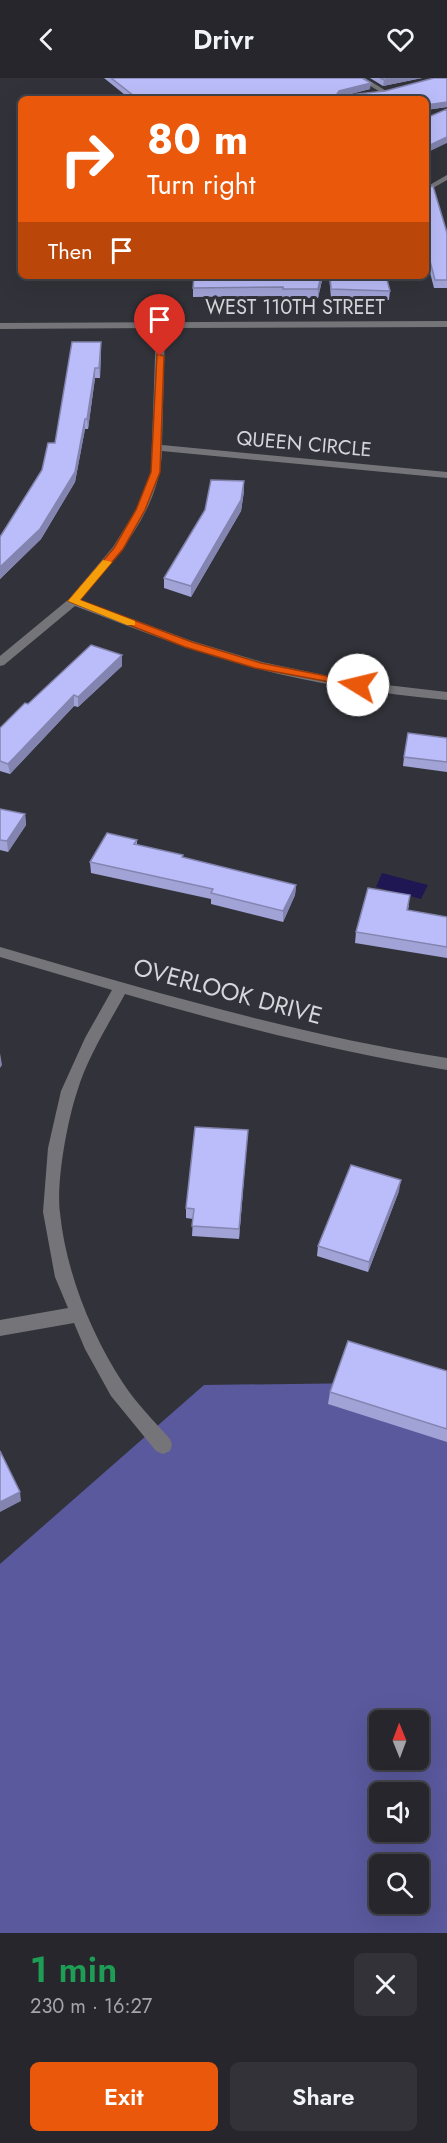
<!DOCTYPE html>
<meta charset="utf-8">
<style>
:root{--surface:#26262c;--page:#323238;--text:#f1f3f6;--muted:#a4a5a9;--line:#424348;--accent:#ea580c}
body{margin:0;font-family:Jost,sans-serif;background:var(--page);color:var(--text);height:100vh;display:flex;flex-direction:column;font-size:22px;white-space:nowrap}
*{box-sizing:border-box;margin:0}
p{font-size:20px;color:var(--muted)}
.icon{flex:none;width:33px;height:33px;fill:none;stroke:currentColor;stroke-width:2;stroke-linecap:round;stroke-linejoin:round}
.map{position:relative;height:1855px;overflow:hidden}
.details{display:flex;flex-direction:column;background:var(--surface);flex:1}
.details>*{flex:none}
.top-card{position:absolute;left:18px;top:18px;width:411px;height:183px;border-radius:9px;box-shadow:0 6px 24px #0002,0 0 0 2px var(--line);background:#ea580c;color:#fff;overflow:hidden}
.needle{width:39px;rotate:359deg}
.fabs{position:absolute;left:369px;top:1632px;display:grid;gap:12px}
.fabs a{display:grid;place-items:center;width:60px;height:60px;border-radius:9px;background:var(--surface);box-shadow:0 6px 24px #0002,0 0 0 2px var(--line);font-size:30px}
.pin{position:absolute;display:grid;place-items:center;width:51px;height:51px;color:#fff;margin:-62px -26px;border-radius:50% 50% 50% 0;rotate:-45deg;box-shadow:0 0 6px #0007}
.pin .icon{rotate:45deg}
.me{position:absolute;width:66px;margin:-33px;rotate:279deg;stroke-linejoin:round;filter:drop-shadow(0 0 4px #0008)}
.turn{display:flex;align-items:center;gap:21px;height:126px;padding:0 30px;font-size:27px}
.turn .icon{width:78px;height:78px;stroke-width:2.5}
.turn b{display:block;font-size:42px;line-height:51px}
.then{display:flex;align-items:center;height:57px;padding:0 30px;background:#0003;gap:12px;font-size:22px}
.round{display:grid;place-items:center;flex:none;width:63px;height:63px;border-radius:9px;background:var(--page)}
.head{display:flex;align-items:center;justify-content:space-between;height:102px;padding:0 30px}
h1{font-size:36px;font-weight:600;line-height:45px;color:#1e9e55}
.cta{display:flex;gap:12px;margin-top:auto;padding:12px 30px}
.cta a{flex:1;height:69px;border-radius:9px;background:var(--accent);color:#fff;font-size:24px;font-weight:600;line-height:69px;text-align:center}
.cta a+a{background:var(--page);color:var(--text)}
header{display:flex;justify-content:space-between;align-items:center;height:78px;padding:0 30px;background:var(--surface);font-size:27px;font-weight:600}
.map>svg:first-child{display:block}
</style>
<header><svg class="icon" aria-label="back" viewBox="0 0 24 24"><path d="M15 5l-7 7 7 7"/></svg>Drivr<svg class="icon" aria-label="heart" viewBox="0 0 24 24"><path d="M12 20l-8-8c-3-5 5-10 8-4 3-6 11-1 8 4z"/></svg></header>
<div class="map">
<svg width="447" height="1855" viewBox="0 0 447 1855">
<rect width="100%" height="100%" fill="#32333a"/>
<path fill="#5a599d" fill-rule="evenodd" d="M447,1304V1855H0V1486L204,1307ZM380,1642H418V1682H380ZM380,1714H418V1754H380ZM380,1786H418V1826H380Z"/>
<path fill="#1f1754" d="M382,795L428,807L421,821L376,809Z"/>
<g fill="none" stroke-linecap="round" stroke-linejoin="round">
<path fill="#757579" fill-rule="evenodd" d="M357,0H365L388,14L382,15Z
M447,97V102L426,114V109Z
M447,243V249L165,250L162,367L447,394V400L162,373C160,432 117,479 80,522L192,563L262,584L352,603L447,614V622C374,615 301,604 230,583C177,568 126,547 75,528L4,587L0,588V578L69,521L113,469L136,432L151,394L156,250L0,251V245Z
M0,869C148,912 294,956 447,980V992C337,974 231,947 125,916C108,947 87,980 77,1014C67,1044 56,1105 60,1135C66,1194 91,1256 123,1305C136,1325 154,1343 170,1361L172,1367L170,1373L163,1376L156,1373L111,1318L85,1271L74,1245L0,1258V1242L68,1230L55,1199L43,1134L48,1070L61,1013L85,960L112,912L0,879Z"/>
</g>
<path fill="#a1a3d7" d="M104,0H362L370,11L347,17L385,13L447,0V29L426,32V21H130Z
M370,0H422L383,8Z
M426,110L447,155V210H434L426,179Z
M323,198L318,220H283L282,218L193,219V210Z
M329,198H386L390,213L389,222L331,220Z
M101,264V273L100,300H95L88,351H85L75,404L41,461L0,501V459L42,392Z
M244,413L241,433L191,519L164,510V500Z
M122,577V588L78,629L74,628L10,696L0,693V650L28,626Z
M447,660V694L403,688L404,679Z
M0,731L25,736L26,747L8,774L0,772Z
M137,762V767L183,780L296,807L295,817L283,844L211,826V821L91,795L90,784Z
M409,827L408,832L447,839V880L355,865L356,854Z
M247,1062L239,1161L192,1158L193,1141L186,1140V1130Z
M399,1113L368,1194L317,1178L318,1168Z
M447,1293V1364L328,1326L330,1314Z"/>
<path fill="#8384af" d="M394,0H422L383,8L384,2Z
M371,5L370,11L338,19L337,16L339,13Z
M447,24V29L426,32V27Z
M447,59V65L426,75V69Z
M321,198H323L318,220V211Z
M101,264V273L100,300L99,290Z
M95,290V300L88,351L87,341Z
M85,341V351L75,404L41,461L0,501V489Z
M244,403V413L241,433L191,519V508Z
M122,577V588L78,629V619Z
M74,617V628L10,696L8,686Z
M25,736L26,747L8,774L7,763Z
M296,807L295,817L283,844V833Z
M0,975L2,987L0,990Z
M248,1052L247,1062L239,1161V1151Z
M401,1102L399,1113L368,1194L369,1184Z
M20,1414L21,1423L0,1434V1424Z"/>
<path fill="#bbbdfa" stroke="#8384af" stroke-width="1.5" d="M111,0H362L371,5L339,13L337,16L340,18L385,13L434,0H447V24L426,27V21H138Z
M380,0H394L384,2Z
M447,31V59L426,69V40Z
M433,108L447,155V202H435L426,168V110Z
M194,198H321L318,211H283V209L193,210Z
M330,198H386L390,213L331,211Z
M72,264H101L99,290H95L87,341H85L75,394L40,451L0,489V459L42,392L48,365H55Z
M211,402L244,403L241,422L191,508L164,500L205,432Z
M91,567L122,577L78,619L74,617L8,686L0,683V650L25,625L28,626Z
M408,655L447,660V684L404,679Z
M0,731L25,736L7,763L0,762Z
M107,755L137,762L134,766L183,777L182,779L296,807L283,833L211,815L213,811L90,784Z
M368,810L410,817L407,832L447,839V869L356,854Z
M195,1049L248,1052L239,1151L192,1148L194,1131L186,1130Z
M351,1087L401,1102L369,1184L318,1168Z
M348,1263L447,1293V1351L330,1314Z
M0,1373L20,1414L0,1424Z"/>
<path fill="#ea580c" stroke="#983908" stroke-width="1.5" d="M157,276L164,278L160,394L145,432L123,471L80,522L192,564L261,585L362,605V610L255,590L185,569L68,523L114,470L136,432L151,394Z"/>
<path fill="#f59e0b" d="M103,482L112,484L80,522L135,543V547H127L68,523Z"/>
<g text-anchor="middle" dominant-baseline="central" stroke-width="6" stroke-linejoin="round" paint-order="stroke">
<g font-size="20" fill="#d5d6db" stroke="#32333a">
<text x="295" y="229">WEST 110TH STREET</text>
<text transform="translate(304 366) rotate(5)">QUEEN CIRCLE</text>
</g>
<g font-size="24" fill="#d5d6db" stroke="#32333a">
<text transform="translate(228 913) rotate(15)">OVERLOOK DRIVE</text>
</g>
</g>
</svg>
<div class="fabs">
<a><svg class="needle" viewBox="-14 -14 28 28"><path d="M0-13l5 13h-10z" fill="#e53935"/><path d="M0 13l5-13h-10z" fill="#a4a5a9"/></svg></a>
<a><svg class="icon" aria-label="sound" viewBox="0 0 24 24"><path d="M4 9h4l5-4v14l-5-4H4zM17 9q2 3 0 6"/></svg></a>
<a><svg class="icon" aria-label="search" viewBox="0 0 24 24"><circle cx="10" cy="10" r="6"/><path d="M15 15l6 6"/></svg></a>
</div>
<div class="pin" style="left:160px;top:278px;background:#d93025"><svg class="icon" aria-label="arrive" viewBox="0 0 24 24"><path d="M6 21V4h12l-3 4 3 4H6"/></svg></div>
<svg class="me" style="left:358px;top:607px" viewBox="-20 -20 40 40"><circle r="19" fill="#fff"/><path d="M0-13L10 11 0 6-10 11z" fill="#ea580c"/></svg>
<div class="top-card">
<div class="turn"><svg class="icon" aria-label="right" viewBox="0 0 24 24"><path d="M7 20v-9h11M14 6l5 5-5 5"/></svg><div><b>80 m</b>Turn right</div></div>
<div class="then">Then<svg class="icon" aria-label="arrive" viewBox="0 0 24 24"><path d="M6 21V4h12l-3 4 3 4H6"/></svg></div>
</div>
</div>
<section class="details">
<div class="head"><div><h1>1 min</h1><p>230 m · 16:27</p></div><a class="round"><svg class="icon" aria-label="close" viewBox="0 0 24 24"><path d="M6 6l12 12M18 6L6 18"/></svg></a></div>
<div class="cta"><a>Exit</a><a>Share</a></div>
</section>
